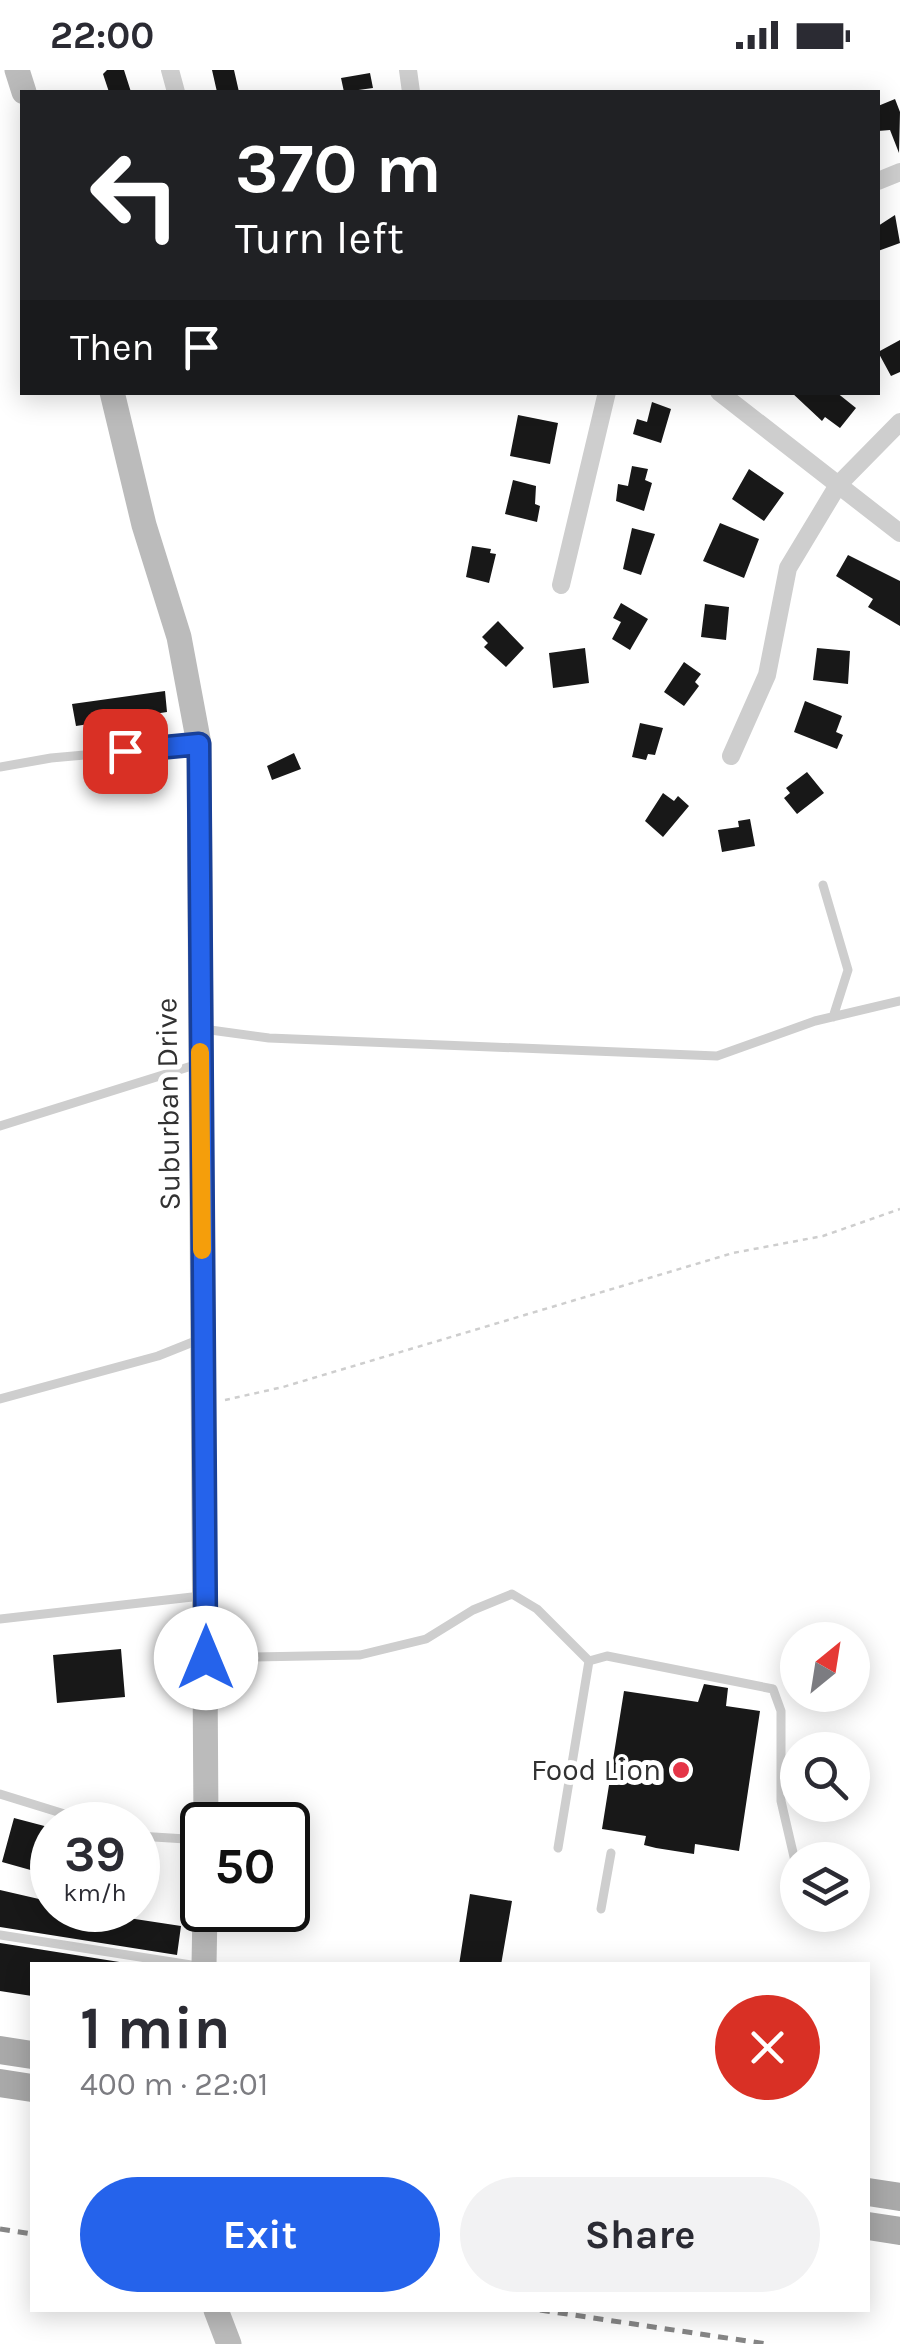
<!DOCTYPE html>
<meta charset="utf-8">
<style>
:root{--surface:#fff;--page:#f2f2f3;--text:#2b2b33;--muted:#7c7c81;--accent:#2563eb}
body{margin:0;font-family:Karla,sans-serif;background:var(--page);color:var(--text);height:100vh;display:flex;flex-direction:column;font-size:38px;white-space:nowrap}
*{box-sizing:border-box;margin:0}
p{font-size:32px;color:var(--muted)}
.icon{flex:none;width:55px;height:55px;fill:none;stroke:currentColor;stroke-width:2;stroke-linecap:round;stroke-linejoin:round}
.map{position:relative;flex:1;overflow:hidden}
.side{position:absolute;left:30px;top:1892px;width:840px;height:350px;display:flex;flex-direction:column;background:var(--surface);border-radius:0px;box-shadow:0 5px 25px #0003}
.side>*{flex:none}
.guide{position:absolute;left:20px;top:20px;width:860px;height:305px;border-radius:0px;box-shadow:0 5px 25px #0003;background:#202124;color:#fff;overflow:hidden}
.needle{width:65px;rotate:30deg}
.fabs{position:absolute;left:780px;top:1552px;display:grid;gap:20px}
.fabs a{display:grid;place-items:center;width:90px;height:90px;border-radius:50%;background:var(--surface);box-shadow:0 5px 25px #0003;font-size:50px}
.speed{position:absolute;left:30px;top:1732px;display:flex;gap:20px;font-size:50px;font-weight:700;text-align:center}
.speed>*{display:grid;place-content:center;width:130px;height:130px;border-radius:50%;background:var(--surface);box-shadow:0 5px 25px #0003;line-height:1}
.speed small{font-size:25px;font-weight:400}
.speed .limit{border:5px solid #111;border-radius:15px;background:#fff;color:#111}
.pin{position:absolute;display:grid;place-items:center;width:85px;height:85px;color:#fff;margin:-42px;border-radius:20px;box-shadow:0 5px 15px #0006}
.me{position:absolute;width:110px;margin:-55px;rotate:0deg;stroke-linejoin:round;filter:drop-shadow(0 0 8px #0008)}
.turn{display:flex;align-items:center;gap:35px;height:210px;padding:0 50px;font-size:45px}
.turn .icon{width:130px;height:130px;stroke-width:2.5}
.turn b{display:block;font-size:70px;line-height:85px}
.then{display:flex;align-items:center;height:95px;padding:0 50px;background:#0003;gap:20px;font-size:38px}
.round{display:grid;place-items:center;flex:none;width:105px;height:105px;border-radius:52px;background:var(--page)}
.headline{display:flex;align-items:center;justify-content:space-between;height:170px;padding:0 50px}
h1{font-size:60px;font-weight:700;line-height:75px}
.action{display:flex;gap:20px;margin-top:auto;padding:20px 50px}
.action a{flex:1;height:115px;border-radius:60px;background:var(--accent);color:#fff;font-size:40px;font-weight:700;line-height:115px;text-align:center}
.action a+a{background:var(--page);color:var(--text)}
.status{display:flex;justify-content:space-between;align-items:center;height:70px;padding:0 50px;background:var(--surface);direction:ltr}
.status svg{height:28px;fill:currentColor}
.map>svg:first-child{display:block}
</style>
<div class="status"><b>22:00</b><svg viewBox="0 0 49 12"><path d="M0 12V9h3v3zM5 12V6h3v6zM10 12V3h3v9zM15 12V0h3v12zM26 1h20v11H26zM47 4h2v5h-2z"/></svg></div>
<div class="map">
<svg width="900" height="2274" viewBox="0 0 900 2274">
<rect width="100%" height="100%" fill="#fff"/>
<path fill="#181818" d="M107,0H124L131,22H109L103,4Z
M212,0H234L239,22H217Z
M370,3L373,18L344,22L341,8Z
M895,29L900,42L899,83L890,60L878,61V36Z
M895,145L900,173L878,181V156Z
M900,270V302L891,306L878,282Z
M791,322H836L856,338L840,358L825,347L822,351Z
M652,332L671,339L661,373L633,364L637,349L647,352Z
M518,345L558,353L550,394L510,386Z
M632,396L648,399L645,410L652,413L644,441L616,431L618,414L628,416Z
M749,399L784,423L764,451L732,429Z
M513,410L536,416L535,434L540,436L537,452L505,444Z
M720,453L759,469L744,508L703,491Z
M632,458L655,464L641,505L623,499Z
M472,476L491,479L490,483L496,484L489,513L466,507Z
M848,485L900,511V556L868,537L873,529L836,506Z
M621,533L648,549L630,580L612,569L621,552L613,548Z
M705,534L729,537L726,570L701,567Z
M498,551L524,578L506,597L484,577L488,573L482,567Z
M585,578L589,613L553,618L549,583Z
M817,578L850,581L848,614L813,610Z
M684,592L701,604L695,612L699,616L684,636L664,622Z
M165,621L167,642L76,656L72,634Z
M805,631L842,646L836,662L843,665L837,679L794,662Z
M640,653L663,658L655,685L648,684L646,690L632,687Z
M294,683L301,699L272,710L267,696Z
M807,702L824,723L797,744L784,728L790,723L786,718Z
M663,723L674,731L678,726L689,736L663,767L645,751Z
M750,749L755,776L722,782L718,760L739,757L738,751Z
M121,1579L125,1627L57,1633L53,1585Z
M704,1614L728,1618L726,1636L760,1641L739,1781L695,1774L694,1784L656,1778L644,1775L646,1766L602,1759L624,1621L698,1632Z
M14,1748L52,1758V1806L2,1792Z
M0,1820L52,1832V1840H102V1844L181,1856L177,1885L0,1857Z
M470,1824L512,1831L501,1895H459Z
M0,1873L132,1894L131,1895H32V1926L0,1921Z"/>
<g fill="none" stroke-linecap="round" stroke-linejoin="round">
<path stroke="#cecece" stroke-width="2.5" stroke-dasharray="5 5" stroke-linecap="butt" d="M225,1330L283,1317L733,1183L823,1166L900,1139"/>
<path stroke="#cecece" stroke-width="9" d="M0,697L51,688L196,675
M823,815L848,900L833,947
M203,959L269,968L717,986L815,951L900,931
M0,1056L198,994
M0,1329L158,1286L198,1270
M0,1549L201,1526
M206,1588L360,1585L426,1569L473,1540L512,1524L537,1539L589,1591
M0,1724L100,1755
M212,1736L239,1755
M138,1766L202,1770
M558,1778L589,1591L607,1586L773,1619L781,1641V1731L798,1804
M601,1839L611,1783
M0,1865L191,1895"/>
<path stroke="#cecece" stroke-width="18" d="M170,0L176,22
M408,0L411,22
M878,111L900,102
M719,322L900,463
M561,515L607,322
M731,686L767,605L788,498L838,415L900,352"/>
<path stroke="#bbb" stroke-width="25" d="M17,0L24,22
M112,322L144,455L179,567L199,674L206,1755
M204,1895L205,1840
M216,2240L229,2274"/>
<path stroke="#a9a9a9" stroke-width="28" d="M0,1980L32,1985
M0,2013L32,2018
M868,2122L900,2127
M868,2156L900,2161"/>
<path stroke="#868686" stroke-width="5" stroke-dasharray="10 8" stroke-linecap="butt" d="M0,2159L32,2164
M540,2240L767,2274"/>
</g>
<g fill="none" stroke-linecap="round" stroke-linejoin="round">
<defs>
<path id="route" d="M125,681L199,674L206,1588"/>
</defs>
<use href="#route" stroke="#184099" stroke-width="25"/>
<use href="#route" stroke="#2563eb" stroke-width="18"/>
<path stroke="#f59e0b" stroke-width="18" d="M200,982L202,1180"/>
</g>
<circle fill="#e53648" stroke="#fff" stroke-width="4" cx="681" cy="1700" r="10"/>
<g text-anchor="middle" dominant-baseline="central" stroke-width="10" stroke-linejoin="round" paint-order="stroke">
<g font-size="30" fill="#313131" stroke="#fff">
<text transform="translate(168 1034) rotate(-91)">Suburban Drive</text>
</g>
<g font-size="30" fill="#313131" stroke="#fff" text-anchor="end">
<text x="661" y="1700">Food Lion</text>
</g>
</g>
</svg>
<div class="fabs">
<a><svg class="needle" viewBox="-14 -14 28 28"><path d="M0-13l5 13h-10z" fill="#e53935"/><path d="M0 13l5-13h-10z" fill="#7c7c81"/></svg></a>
<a><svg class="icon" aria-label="search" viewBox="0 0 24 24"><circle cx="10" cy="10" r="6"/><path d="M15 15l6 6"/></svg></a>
<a><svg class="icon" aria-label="layers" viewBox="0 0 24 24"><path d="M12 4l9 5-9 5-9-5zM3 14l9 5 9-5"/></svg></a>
</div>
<div class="speed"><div>39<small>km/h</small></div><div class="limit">50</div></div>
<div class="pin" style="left:125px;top:681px;background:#d93025"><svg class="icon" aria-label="arrive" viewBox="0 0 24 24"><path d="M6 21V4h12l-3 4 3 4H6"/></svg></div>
<svg class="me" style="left:206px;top:1588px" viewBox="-20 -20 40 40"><circle r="19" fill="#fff"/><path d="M0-13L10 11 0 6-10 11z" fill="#2563eb"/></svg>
<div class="guide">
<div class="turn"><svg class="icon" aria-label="left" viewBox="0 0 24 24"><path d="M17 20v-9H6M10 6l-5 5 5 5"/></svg><div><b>370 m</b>Turn left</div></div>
<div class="then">Then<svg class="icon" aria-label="arrive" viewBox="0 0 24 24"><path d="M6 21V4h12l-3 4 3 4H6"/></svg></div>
</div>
<section class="side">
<div class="headline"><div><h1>1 min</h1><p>400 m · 22:01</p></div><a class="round" style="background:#d93025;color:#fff"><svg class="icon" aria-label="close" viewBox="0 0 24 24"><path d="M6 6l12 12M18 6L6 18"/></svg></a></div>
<div class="action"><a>Exit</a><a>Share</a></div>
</section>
</div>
